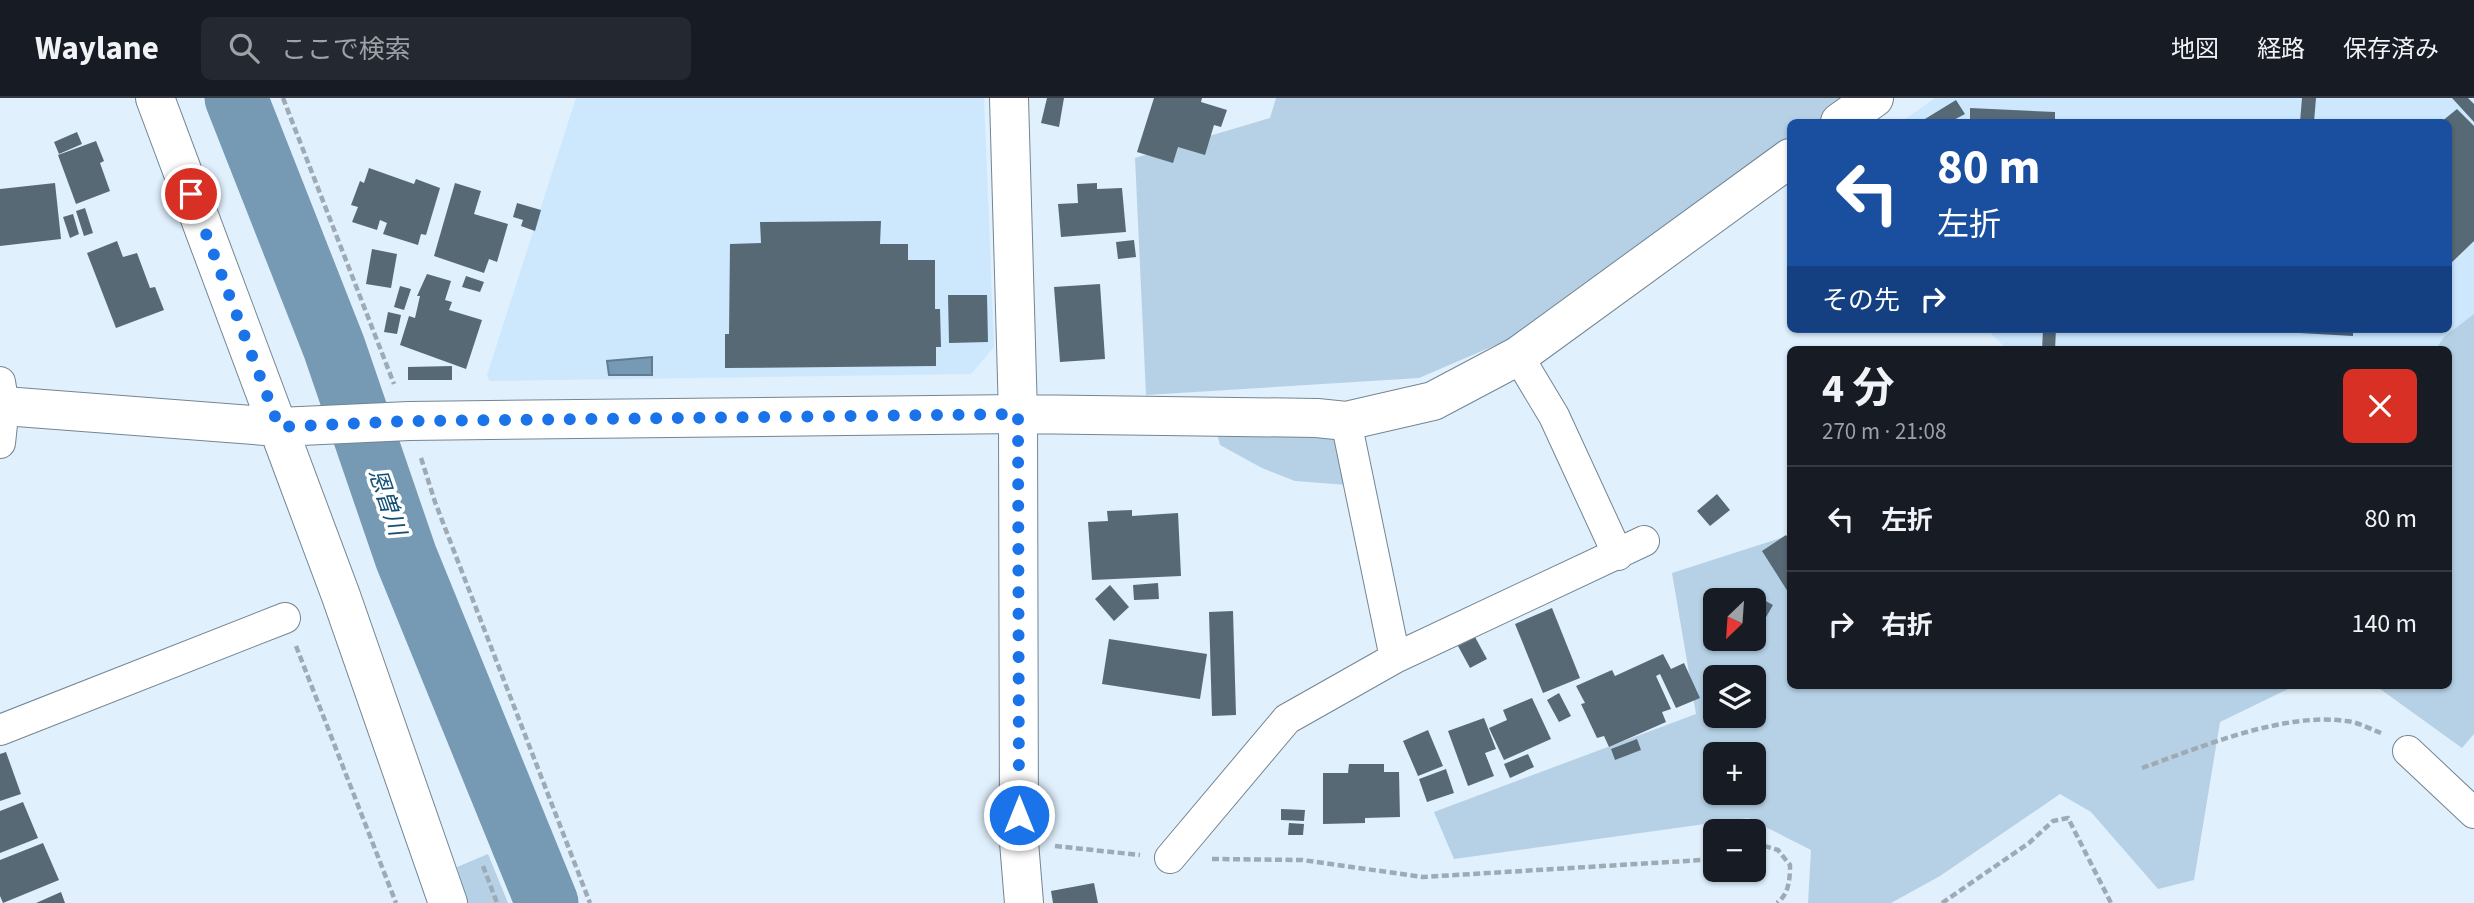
<!DOCTYPE html>
<html lang="ja">
<meta charset="utf-8">
<style>
:root{--surface:#171b24;--page:#242831;--text:#f1f3f6;--muted:#9ea1a6;--line:#363941}
body{margin:0;font-family:"Source Sans 3","Noto Sans JP",sans-serif;background:var(--page);color:var(--text);height:100vh;display:flex;flex-direction:column;font-size:26px;white-space:nowrap}
*{box-sizing:border-box;margin:0}
p{font-size:23px;color:var(--muted)}
.icon{flex:none;width:38px;height:38px;fill:none;stroke:currentColor;stroke-width:2;stroke-linecap:round;stroke-linejoin:round}
.map{position:relative;flex:1;overflow:hidden}
.sheet{position:absolute;left:1787px;top:248px;width:665px;height:343px;display:flex;flex-direction:column;background:var(--surface);border-radius:10px;box-shadow:0 2px 5px #0004}
.sheet>*{flex:none}
.banner{position:absolute;left:1787px;top:21px;width:665px;height:214px;border-radius:10px;box-shadow:0 2px 5px #0004;background:#1a4fa0;color:#fff;overflow:hidden}
.needle{width:46px;rotate:205deg}
.buttons{position:absolute;left:1703px;top:490px;display:grid;gap:14px}
.buttons a{display:grid;place-items:center;width:63px;height:63px;border-radius:10px;background:var(--surface);box-shadow:0 2px 5px #0004;font-size:35px}
.pin{position:absolute;display:grid;place-items:center;width:60px;height:60px;color:#fff;margin:-30px;border:4px solid #fff;border-radius:50%;box-shadow:0 2px 7px #0007}
.me{position:absolute;width:77px;margin:-38px;rotate:0deg;stroke-linejoin:round;filter:drop-shadow(0 0 5px #0008)}
.turn{display:flex;align-items:center;gap:24px;height:147px;padding:0 35px;font-size:32px}
.turn .icon{width:91px;height:91px;stroke-width:2.5}
.turn b{display:block;font-size:49px;line-height:60px}
.then{display:flex;align-items:center;height:66px;padding:0 35px;background:#0003;gap:14px;font-size:26px}
.round{display:grid;place-items:center;flex:none;width:74px;height:74px;border-radius:10px;background:var(--page)}
.headline{display:flex;align-items:center;justify-content:space-between;height:119px;padding:0 35px}
h1{font-size:42px;font-weight:700;line-height:52px}
ul{padding:0;list-style:none}
li{display:flex;align-items:center;gap:21px;height:105px;padding:0 35px;border-top:2px solid var(--line)}
li div{flex:1}
li b{display:block;font-size:26px}
li em{font-style:normal}
header{display:flex;align-items:center;gap:42px;box-sizing:border-box;height:98px;padding:0 35px;background:var(--surface);border-bottom:2px solid var(--line)}
header strong{font-size:33px}
nav{display:flex;gap:38px;margin-inline-start:auto;font-size:24px}
.search{width:490px;height:63px;background:var(--page);display:flex;align-items:center;gap:18px;box-sizing:border-box;padding:0 24px;border-radius:10px;color:var(--muted);font-size:26px}
.map>svg:first-child{display:block}
</style>
<header>
<strong>Waylane</strong>
<div class="search"><svg class="icon" aria-label="search" viewBox="0 0 24 24"><circle cx="10" cy="10" r="6"/><path d="M15 15l6 6"/></svg>ここで検索</div>
<nav><a>地図</a><a>経路</a><a>保存済み</a></nav>
</header>
<div class="map">
<svg width="2474" height="805" viewBox="0 0 2474 805">
<rect width="100%" height="100%" fill="#e0f0fc"/>
<path fill="#cde8fd" d="M576,0H984L994,249L971,276L489,283L487,277Z
M1935,0H2474V246L2448,252H2008L1986,231H2448V24H1901Z"/>
<path fill="#b6d1e6" fill-rule="evenodd" d="M1276,0H1863L1830,24H1790V54L1603,201L1419,280L1146,297L1135,60L1270,20Z
M2474,216V636L2462,650L2376,588H2448V252H2435L2444,239Z
M1217,335L1340,341L1347,387L1295,383L1262,370L1220,347Z
M1790,437V588H2294L2220,624L2194,782L2158,791L2091,714L2060,696L1940,778L1891,805H1808L1811,752L1748,720L1454,761L1434,714L1696,616L1672,475ZM1715,502H1754V541H1715ZM1715,579H1754V618H1715ZM1715,656H1754V695H1715Z
M488,756L508,805H468L457,769Z"/>
<path fill="#769ab4" stroke="#607c90" stroke-width="2" d="M652,259V277H609L607,263Z"/>
<g fill="none" stroke-linecap="round" stroke-linejoin="round">
<path stroke="#769ab4" stroke-width="63" d="M236,0L334,249L406,459L547,805"/>
</g>
<path fill="#586976" d="M1047,0H1064L1059,29L1041,25Z
M1154,0H1202L1201,4L1227,12L1221,29L1214,27L1205,57L1178,49L1173,65L1137,54Z
M2302,0H2316L2314,24H2300Z
M2452,0H2468L2474,6V24Z
M1956,2L1965,16L1950,24H1920Z
M1970,10L2055,14V24H1970Z
M2457,11L2474,28V143L2448,168V24H2441Z
M77,34L82,46L59,56L54,44Z
M96,43L104,63L100,65L110,93L76,106L58,57Z
M369,70L414,86L416,81L440,90L426,137L421,136L418,147L383,136L387,125L380,122L377,132L352,124L358,109L351,107L360,83L364,85Z
M55,85L61,141L0,148V91Z
M455,85L481,93L474,116L508,126L497,164L489,161L484,175L434,158Z
M1097,85V91L1122,90L1126,134L1061,139L1058,106L1078,105L1077,86Z
M517,105L541,112L535,133L521,128L523,122L513,119Z
M85,110L93,135L84,138L76,113Z
M73,116L79,136L70,140L63,119Z
M881,123L880,146H908V162H935V211H940L941,249H936V268L725,270V236H729L730,146L761,145L760,124Z
M1134,142L1136,159L1118,161L1116,144Z
M117,143L123,159L137,155L150,190L155,189L164,212L116,230L87,155Z
M372,151L397,156L391,190L366,186Z
M427,176L451,183L445,202L452,204L449,212L482,222L466,271L400,247L409,218L415,220L420,198H417Z
M466,178L484,184L480,194L462,189Z
M1100,186L1105,261L1060,264L1054,189Z
M400,188L411,191L404,212L394,209Z
M948,197H987L988,244L949,245Z
M388,214L401,217L397,236L384,234Z
M2043,231H2056L2055,252H2042Z
M2264,231H2353V238L2264,233Z
M452,268V282H408V269Z
M1717,396L1730,412L1710,428L1697,413Z
M1132,412V418L1178,415L1181,478L1092,482L1088,424L1108,423L1107,413Z
M1786,437L1790,443V497L1762,453Z
M1158,485L1159,501L1134,502L1133,487Z
M1110,487L1129,509L1114,523L1095,501Z
M1742,490L1773,507L1758,533L1754,530V502H1735Z
M1552,510L1580,580L1543,595L1515,526Z
M1233,513L1236,617L1212,618L1209,514Z
M1475,539L1487,561L1470,570L1458,548Z
M1109,541L1207,556L1200,601L1102,586Z
M1663,556L1671,571L1684,565L1700,600L1676,610L1660,576L1656,578L1671,611L1662,614L1666,624L1609,649L1604,638L1597,640L1581,606L1585,605L1576,588L1612,572L1615,578Z
M1559,595L1571,618L1559,624L1547,602Z
M1532,600L1551,641L1504,662L1489,630L1507,622L1503,612Z
M1484,620L1496,651L1485,655L1494,678L1468,688L1448,633Z
M1428,632L1443,668L1418,678L1403,643Z
M1637,641L1641,652L1615,662L1611,651Z
M6,654L21,696L0,703V656Z
M1528,656L1534,669L1510,680L1504,666Z
M1349,666H1384V674H1399L1400,719L1365,720V725L1323,726V675H1348Z
M1446,671L1454,695L1427,704L1419,681Z
M23,704L38,740L0,755V713Z
M1281,711L1305,712L1304,723L1281,722Z
M1289,725L1304,726L1303,737H1288Z
M43,745L59,782L3,805L0,798V762Z
M1094,785L1098,805H1053L1051,793Z
M61,794L65,805H36Z"/>
<g fill="none" stroke-linecap="round" stroke-linejoin="round">
<defs>
<path id="minor" d="M1518,258L1554,318L1618,457
M0,284L4,308L0,345
M1346,323L1395,560
M0,632L285,520
M2408,653L2474,715
M1170,760L1287,621L1395,560L1644,443"/>
<path id="tertiary" d="M155,0L341,498L448,805
M1009,0L1018,316L1019,744L1024,805
M1840,24L1874,0
M4,308L279,329L409,323L1018,316L1317,320L1346,323L1433,303L1518,258L1790,60"/>
</defs>
<use href="#minor" stroke="#738593" stroke-width="32"/>
<use href="#tertiary" stroke="#738593" stroke-width="40"/>
<path stroke="#9eabb5" stroke-width="4.5" stroke-dasharray="7 3.5" stroke-linecap="butt" d="M283,0L394,286
M421,360L435,404L590,805
M296,548L396,805
M2142,670C2201,649 2283,614 2346,623C2358,624 2370,631 2381,635
M1754,745L1778,752L1790,767C1790,781 1789,796 1777,805
M1055,748L1140,757
M1212,761L1302,762L1423,779L1702,762L1715,757
M483,768L497,805
M1942,805L2029,745L2053,723L2068,720L2111,805"/>
<use href="#minor" stroke="#fff" stroke-width="30"/>
<use href="#tertiary" stroke="#fff" stroke-width="38"/>
</g>
<g fill="none" stroke-linecap="round" stroke-linejoin="round">
<path stroke="#1a73e8" stroke-width="12" stroke-dasharray="0 21.6" d="M191,96L279,329L409,323L1018,316L1019,717"/>
</g>
<g text-anchor="middle" dominant-baseline="central" stroke-width="7" stroke-linejoin="round" paint-order="stroke">
<g font-size="23" font-style="italic" fill="#125075" stroke="#fff">
<text transform="translate(387 404) rotate(71)">恩曽川</text>
</g>
</g>
</svg>
<div class="buttons">
<a><svg class="needle" viewBox="-14 -14 28 28"><path d="M0-13l5 13h-10z" fill="#e53935"/><path d="M0 13l5-13h-10z" fill="#9ea1a6"/></svg></a>
<a><svg class="icon" aria-label="layers" viewBox="0 0 24 24"><path d="M12 4l9 5-9 5-9-5zM3 14l9 5 9-5"/></svg></a>
<a>+</a>
<a>−</a>
</div>
<div class="pin" style="left:191px;top:96px;background:#d93025"><svg class="icon" aria-label="arrive" viewBox="0 0 24 24"><path d="M6 21V4h12l-3 4 3 4H6"/></svg></div>
<svg class="me" style="left:1019px;top:717px" viewBox="-20 -20 40 40"><circle r="17" fill="#1a73e8" stroke="#fff" stroke-width="3"/><path d="M0-11L8 9 0 5-8 9z" fill="#fff"/></svg>
<div class="banner">
<div class="turn"><svg class="icon" aria-label="left" viewBox="0 0 24 24"><path d="M17 20v-9H6M10 6l-5 5 5 5"/></svg><div><b>80 m</b>左折</div></div>
<div class="then">その先<svg class="icon" aria-label="right" viewBox="0 0 24 24"><path d="M7 20v-9h11M14 6l5 5-5 5"/></svg></div>
</div>
<section class="sheet">
<div class="headline"><div><h1>4 分</h1><p>270 m · 21:08</p></div><a class="round" style="background:#d93025;color:#fff"><svg class="icon" aria-label="close" viewBox="0 0 24 24"><path d="M6 6l12 12M18 6L6 18"/></svg></a></div>
<ul>
<li><svg class="icon" aria-label="left" viewBox="0 0 24 24"><path d="M17 20v-9H6M10 6l-5 5 5 5"/></svg><div><b>左折</b></div><em>80 m</em></li>
<li><svg class="icon" aria-label="right" viewBox="0 0 24 24"><path d="M7 20v-9h11M14 6l5 5-5 5"/></svg><div><b>右折</b></div><em>140 m</em></li>
</ul>
</section>
</div>
